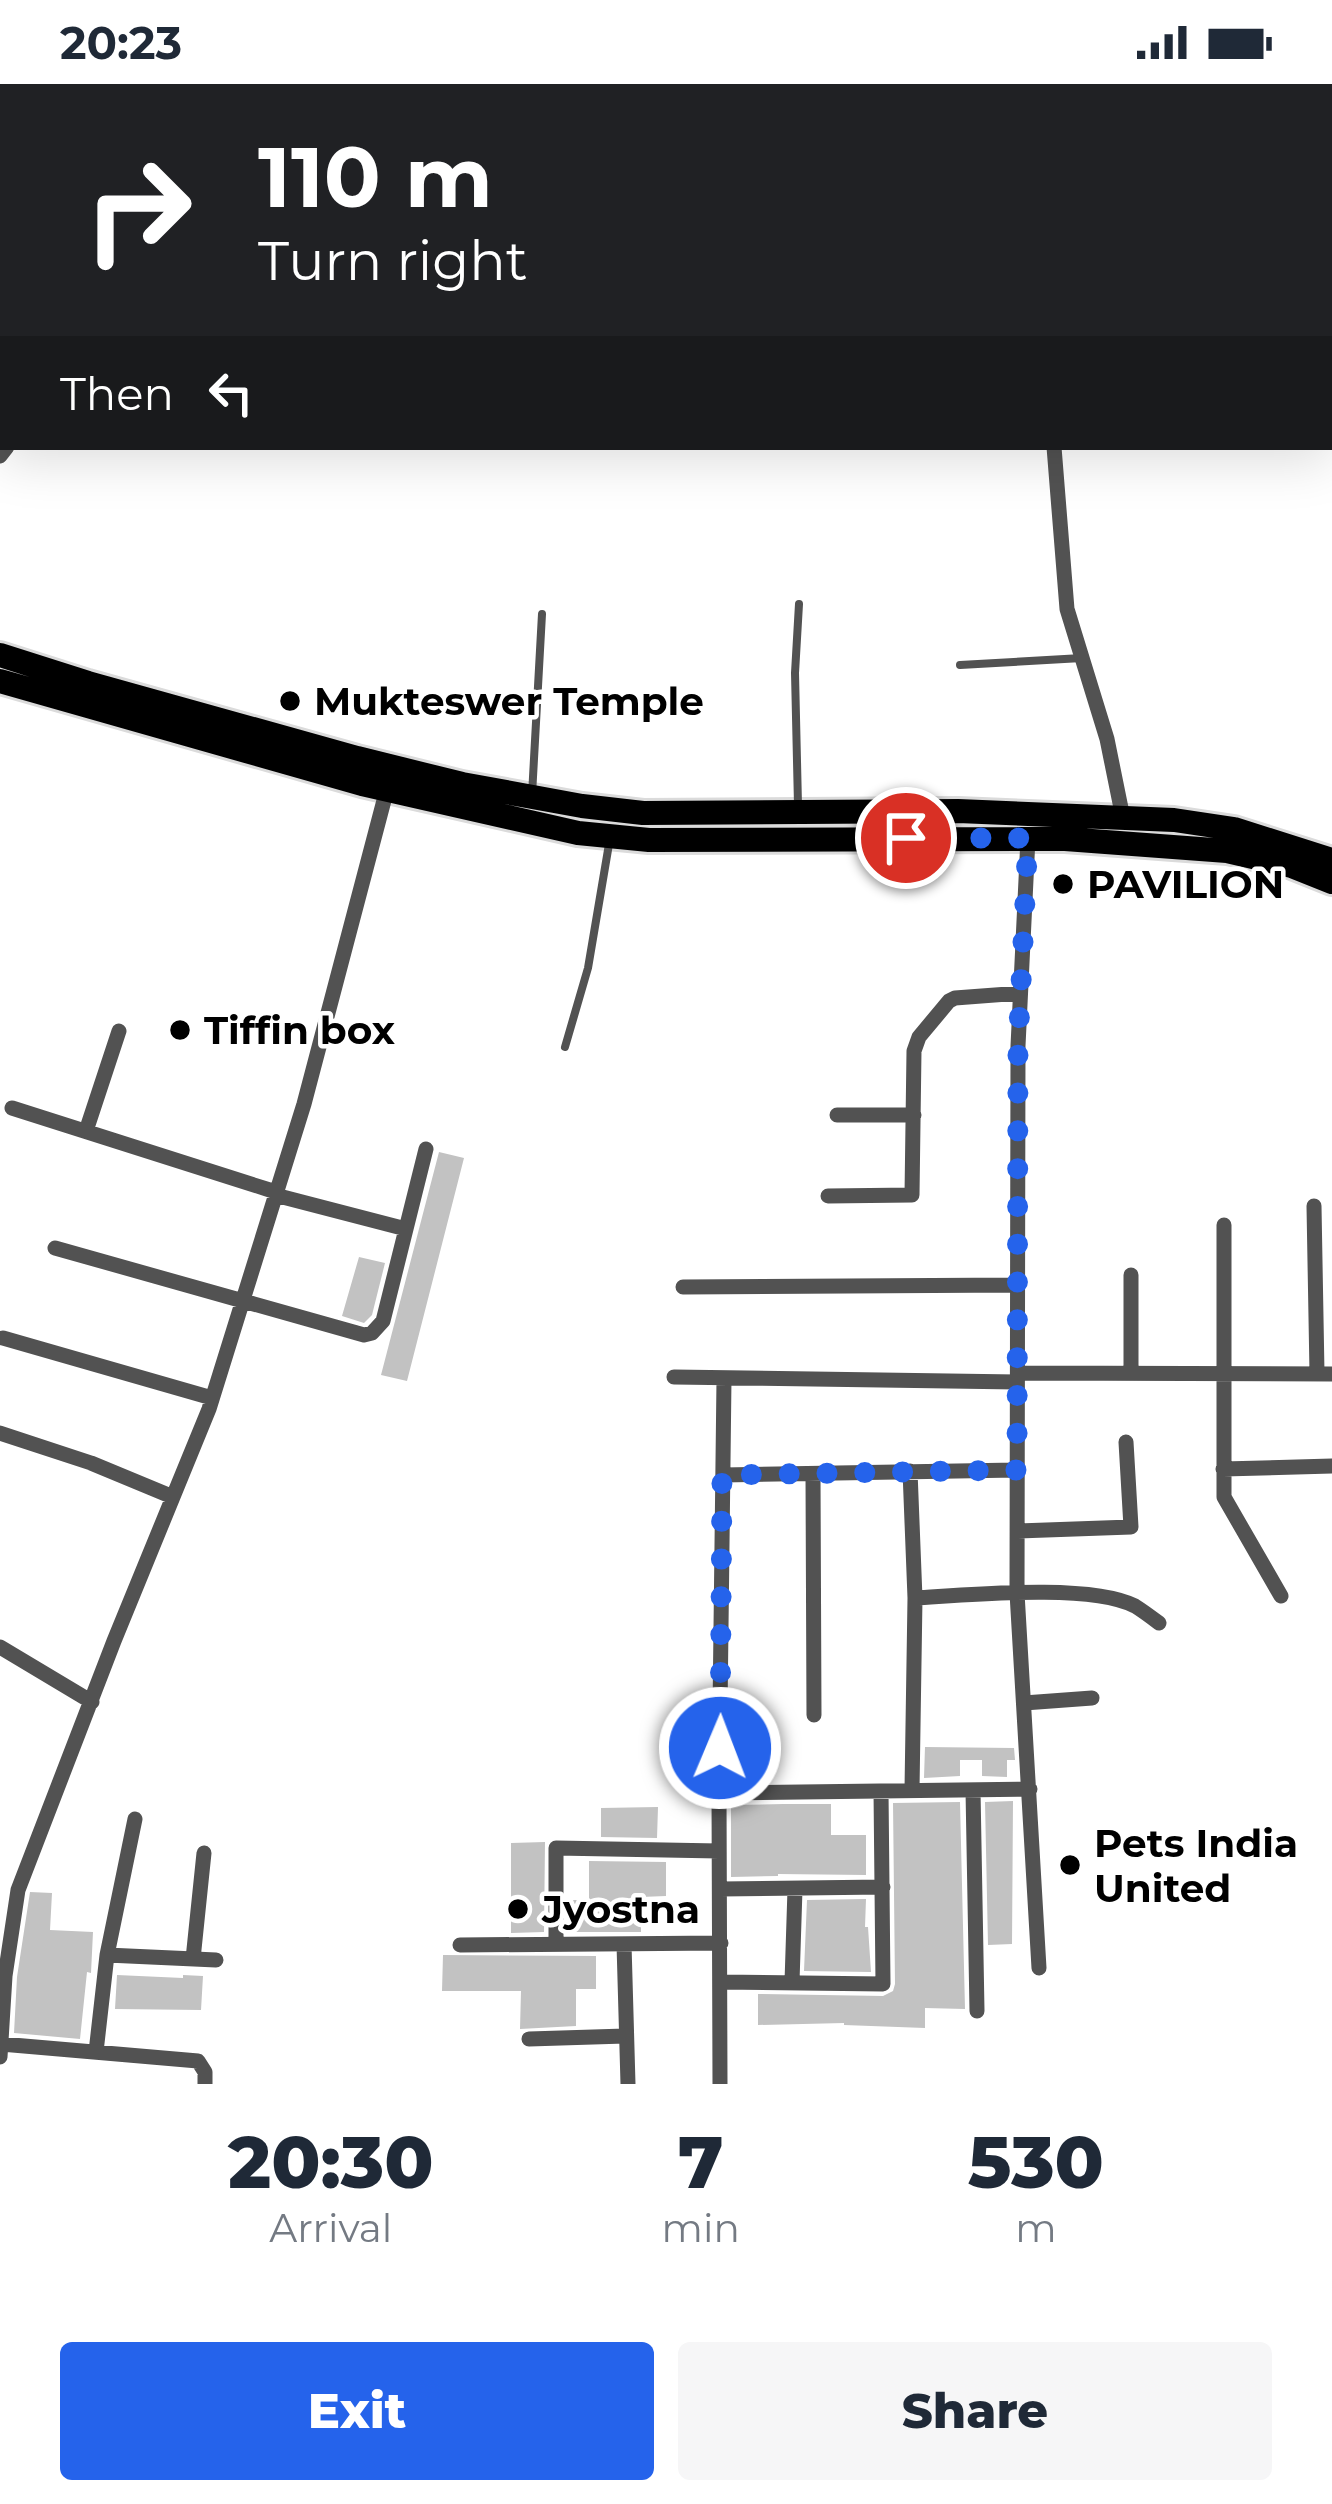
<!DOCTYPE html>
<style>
:root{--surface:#fff;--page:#f6f6f7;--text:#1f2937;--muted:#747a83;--accent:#2563eb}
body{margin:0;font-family:Montserrat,sans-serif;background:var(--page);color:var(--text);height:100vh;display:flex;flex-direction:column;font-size:45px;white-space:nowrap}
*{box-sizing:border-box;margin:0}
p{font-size:39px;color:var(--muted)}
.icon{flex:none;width:66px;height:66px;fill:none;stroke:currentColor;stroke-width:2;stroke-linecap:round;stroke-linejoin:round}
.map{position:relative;height:2000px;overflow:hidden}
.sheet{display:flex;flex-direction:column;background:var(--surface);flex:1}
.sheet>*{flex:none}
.top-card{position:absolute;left:0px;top:0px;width:1332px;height:366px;box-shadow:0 12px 48px #0002;background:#202124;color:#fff;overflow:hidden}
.pin{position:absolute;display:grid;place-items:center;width:102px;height:102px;color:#fff;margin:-51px;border:6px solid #fff;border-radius:50%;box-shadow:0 3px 12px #0007}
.me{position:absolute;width:132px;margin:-66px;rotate:1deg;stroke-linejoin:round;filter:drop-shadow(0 0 9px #0008)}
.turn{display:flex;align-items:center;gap:42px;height:252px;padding:0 60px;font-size:54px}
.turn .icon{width:156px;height:156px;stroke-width:2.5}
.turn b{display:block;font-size:84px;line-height:102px}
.then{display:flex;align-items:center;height:114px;padding:0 60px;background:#0003;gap:24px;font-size:45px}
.eta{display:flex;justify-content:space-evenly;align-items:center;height:204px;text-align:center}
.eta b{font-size:72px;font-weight:800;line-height:84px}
.primary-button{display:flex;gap:24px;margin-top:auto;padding:24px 60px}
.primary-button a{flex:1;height:138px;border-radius:12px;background:var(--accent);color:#fff;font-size:48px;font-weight:800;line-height:138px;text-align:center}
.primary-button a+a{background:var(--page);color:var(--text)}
.status{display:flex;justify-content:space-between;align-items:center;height:84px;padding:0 60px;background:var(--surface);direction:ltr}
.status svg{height:33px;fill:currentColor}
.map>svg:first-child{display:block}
</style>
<div class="status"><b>20:23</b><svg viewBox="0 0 49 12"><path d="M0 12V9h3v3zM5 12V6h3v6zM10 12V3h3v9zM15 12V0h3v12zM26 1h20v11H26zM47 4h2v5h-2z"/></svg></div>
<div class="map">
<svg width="1332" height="2000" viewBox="0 0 1332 2000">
<rect width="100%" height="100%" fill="#fff"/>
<path fill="#c2c2c2" d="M439,1068L464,1074L407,1297L381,1291Z
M359,1173L385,1179L372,1231L364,1239L342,1232Z
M925,1663L1014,1664L1015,1676H1007V1693L982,1692V1676H960V1692L924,1694Z
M1013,1717L1012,1860L988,1861L985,1718Z
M960,1718L965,1925L925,1924V1944L844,1941V1939L758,1941V1910L883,1912L893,1907L895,1900L893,1719Z
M784,1720H831V1751H866V1791L778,1790V1792L731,1793V1721Z
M658,1723L657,1754L601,1753V1724Z
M545,1758L544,1848L511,1849V1759Z
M589,1777L666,1778V1812L641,1813V1848H568V1816H589Z
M30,1808L52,1809L50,1846L93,1848L91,1889L87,1888L80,1955L14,1949L17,1893Z
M866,1815L865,1843H868L871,1888L804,1887L807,1816Z
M443,1871L596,1872V1905H576V1942L520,1945L521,1907H442Z
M117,1891L183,1894V1891L203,1892L201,1926L115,1925Z"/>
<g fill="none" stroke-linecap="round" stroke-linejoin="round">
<defs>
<path id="primary" d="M0,571L88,599L357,674L462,700L582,722L643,729L958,727L1174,736L1234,745L1332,776
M0,597L362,700L578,749L649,756L1065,755L1227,767L1292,782L1332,798"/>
</defs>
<use href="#primary" stroke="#dbdbdb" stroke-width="30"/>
<path stroke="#525252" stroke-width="8" d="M960,581L1082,574
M532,711L542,530
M798,721L795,589L799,520
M565,963L588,884L609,760"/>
<path stroke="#525252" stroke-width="15" d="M200,0L204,3
M1312,3V0
M1329,51L1332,50
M1329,205H1332
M1054,363L1067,525L1107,655L1123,734
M0,372L7,363
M1028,754L1018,962L1017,1509L1039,1884
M12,1024L276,1108
M837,1031H914
M86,1047L119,947
M275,1111L406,1145
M828,1112L912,1111L914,967L919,953L949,917L955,914L1020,909
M1314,1122L1317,1289
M1224,1141V1413L1281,1512
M55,1164L364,1251L372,1249L383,1237L426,1065
M683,1203L1017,1201
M3,1254L212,1314
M1018,1289L1332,1290
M1131,1289V1191
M674,1293L1017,1298
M0,1349L91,1379L173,1413
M1223,1385L1332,1382
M910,1387L915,1514L912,1706
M813,1390L814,1631
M723,1391L1017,1386
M1018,1447L1131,1443L1126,1358
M915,1514C968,1511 1090,1499 1135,1522C1143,1527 1151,1533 1159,1539
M0,1563L92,1618
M1024,1619L1092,1614
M973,1706L977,1927
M719,1709L1030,1705
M720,1805L883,1803
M556,1860V1764L719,1767
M624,1860L628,2000
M460,1861L721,1859
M107,1871L216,1876
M193,1875L204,1769
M721,1898L883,1900L881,1707
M792,1898L795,1805
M529,1955L625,1952
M1,1960L198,1977L205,1988V2000
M96,1968L107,1871L135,1735
M0,1973L5,1892L18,1806L114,1557L209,1325L304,1020L387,705
M720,2000L719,1709L724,1295"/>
<use href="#primary" stroke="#000" stroke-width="24"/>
</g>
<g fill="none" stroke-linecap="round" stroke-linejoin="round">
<path stroke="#2563eb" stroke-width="21" stroke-dasharray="0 37.8" d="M720,1664L722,1391L1017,1386L1018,962L1028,754H906"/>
</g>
<g fill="#000" stroke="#fff" stroke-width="4.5">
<circle cx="290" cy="617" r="12"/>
<circle cx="1063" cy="800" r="12"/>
<circle cx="180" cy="946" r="12"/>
<circle cx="1070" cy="1781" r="12"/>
<circle cx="518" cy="1825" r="12"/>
</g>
<g text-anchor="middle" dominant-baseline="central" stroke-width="9" stroke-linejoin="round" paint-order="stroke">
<g font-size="39" font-weight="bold" fill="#000" stroke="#fff" text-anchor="start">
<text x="314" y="617">Mukteswer Temple</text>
<text x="1087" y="800">PAVILION</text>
<text x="204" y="946">Tiffin box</text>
<text x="1094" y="1759">Pets India<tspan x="1094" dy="45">United</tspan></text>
<text x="542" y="1825">Jyostna</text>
</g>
</g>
</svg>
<div class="pin" style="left:906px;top:754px;background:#d93025"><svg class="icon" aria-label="arrive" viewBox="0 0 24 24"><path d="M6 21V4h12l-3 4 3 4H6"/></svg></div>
<svg class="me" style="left:720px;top:1664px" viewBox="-20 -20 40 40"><circle r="17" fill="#2563eb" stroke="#fff" stroke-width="3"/><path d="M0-11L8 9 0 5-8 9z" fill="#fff"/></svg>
<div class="top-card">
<div class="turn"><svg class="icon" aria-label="right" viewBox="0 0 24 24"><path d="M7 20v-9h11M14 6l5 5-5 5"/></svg><div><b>110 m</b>Turn right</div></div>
<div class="then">Then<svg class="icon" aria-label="left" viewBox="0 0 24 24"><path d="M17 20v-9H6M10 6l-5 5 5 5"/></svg></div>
</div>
</div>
<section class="sheet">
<div class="eta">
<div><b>20:30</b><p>Arrival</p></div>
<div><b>7</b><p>min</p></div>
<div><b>530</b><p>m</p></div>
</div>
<div class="primary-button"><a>Exit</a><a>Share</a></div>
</section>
